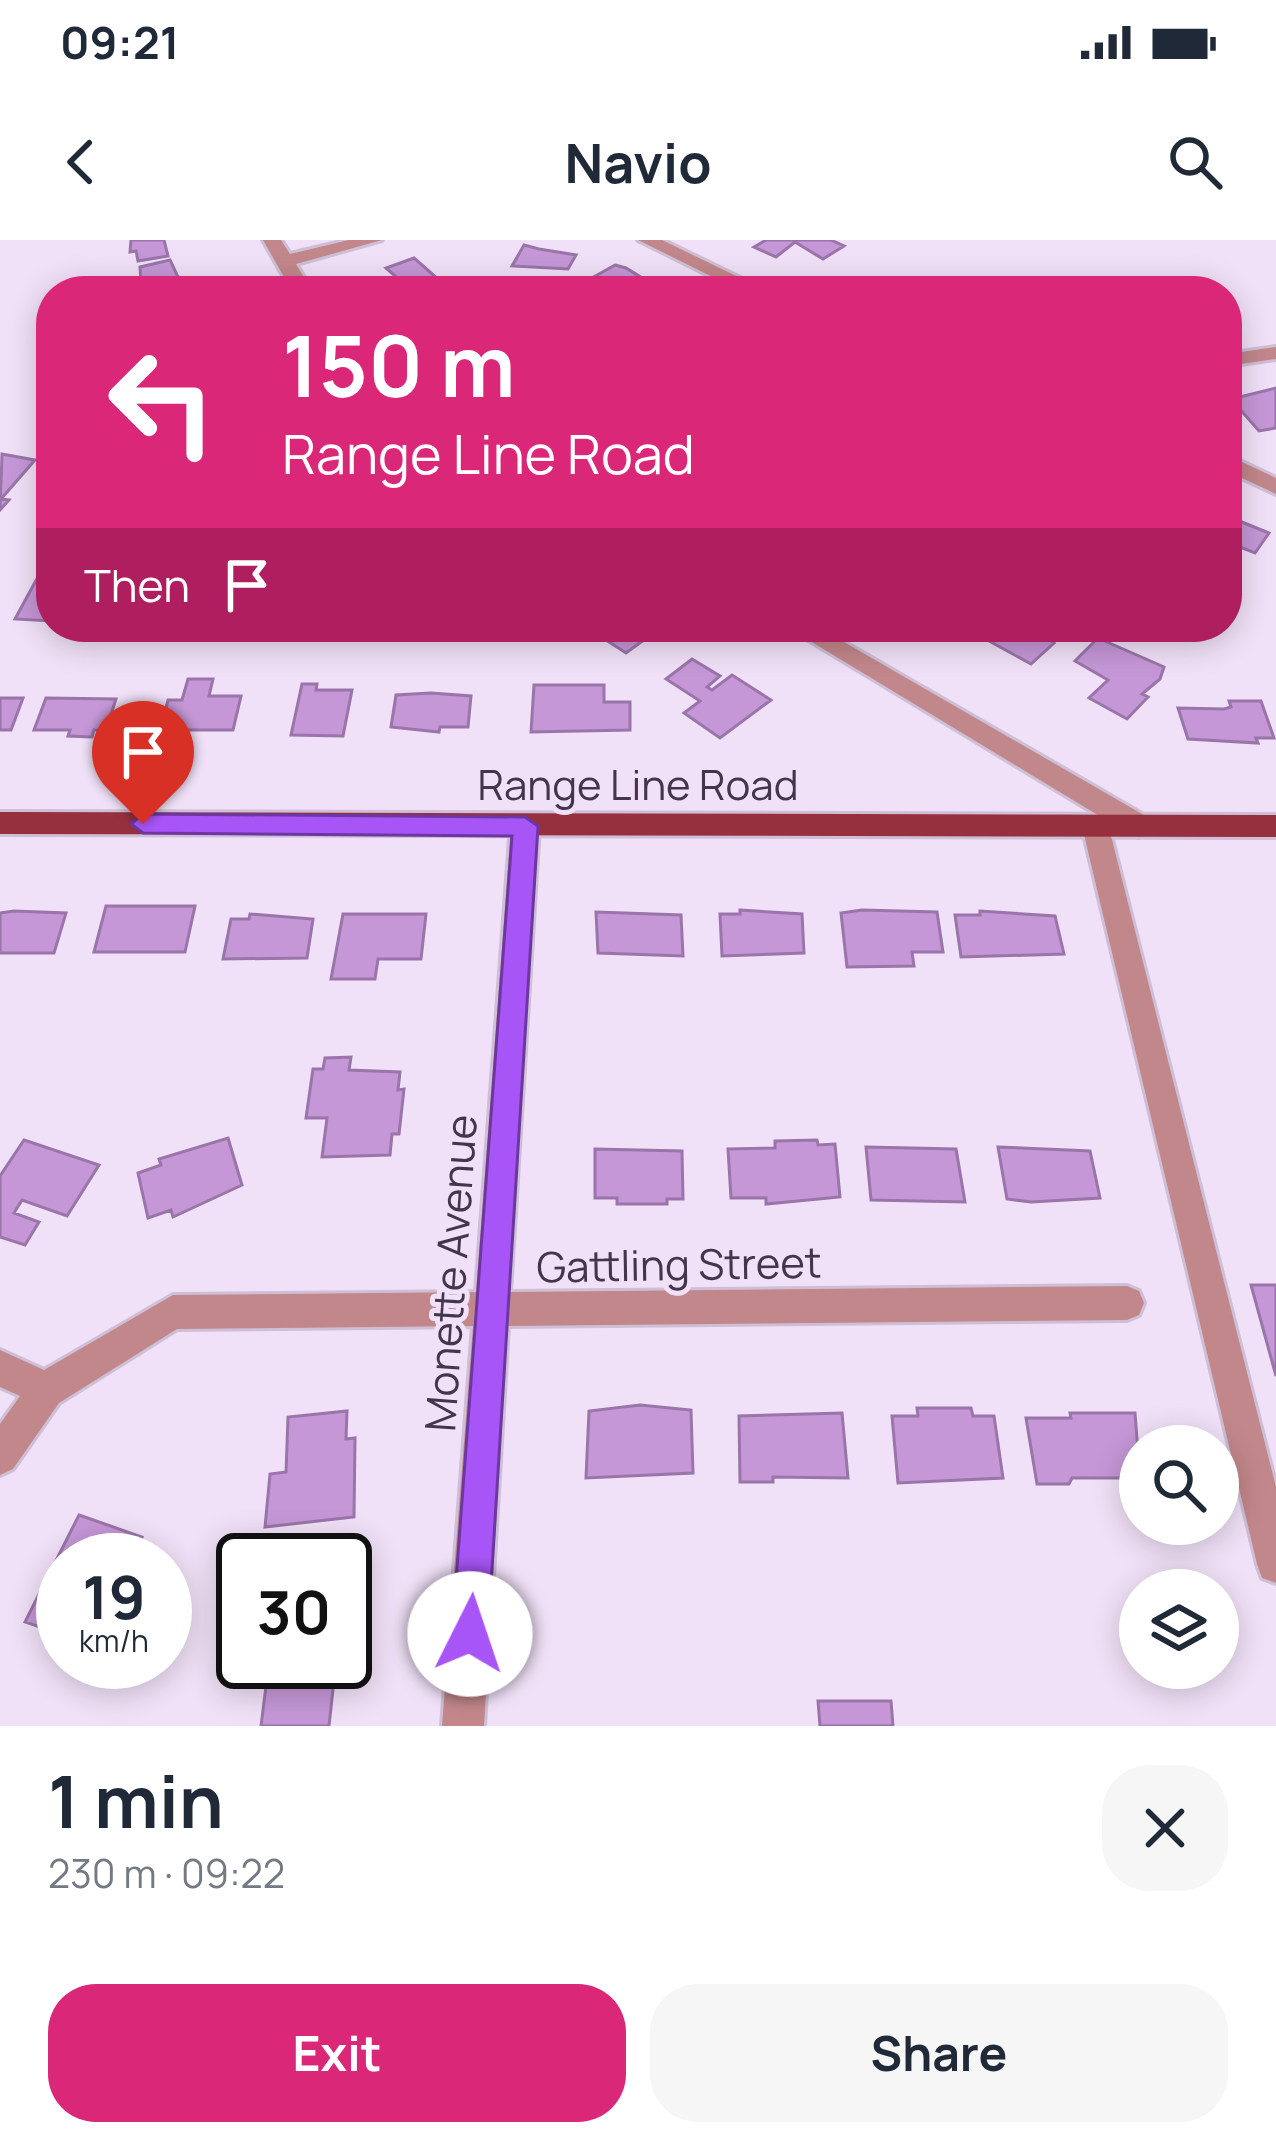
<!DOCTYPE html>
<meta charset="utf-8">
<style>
:root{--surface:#fff;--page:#f6f6f7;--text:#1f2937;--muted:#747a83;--accent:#db2777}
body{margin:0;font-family:Manrope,sans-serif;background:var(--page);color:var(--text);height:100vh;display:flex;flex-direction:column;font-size:45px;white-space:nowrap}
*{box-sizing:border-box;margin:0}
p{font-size:39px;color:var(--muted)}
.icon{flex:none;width:66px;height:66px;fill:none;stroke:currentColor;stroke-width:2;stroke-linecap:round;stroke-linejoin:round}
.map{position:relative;height:1486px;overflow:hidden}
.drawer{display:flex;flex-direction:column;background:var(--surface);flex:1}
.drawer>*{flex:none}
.guide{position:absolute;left:36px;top:36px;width:1206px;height:366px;border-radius:48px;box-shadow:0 6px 30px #0003;background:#db2777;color:#fff;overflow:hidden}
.controls{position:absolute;left:1119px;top:1185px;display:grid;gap:24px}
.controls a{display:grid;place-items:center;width:120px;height:120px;border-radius:50%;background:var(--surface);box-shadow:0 6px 30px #0003;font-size:60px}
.speed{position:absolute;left:36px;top:1293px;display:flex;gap:24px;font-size:60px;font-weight:700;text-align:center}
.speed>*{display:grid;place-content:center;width:156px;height:156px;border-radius:50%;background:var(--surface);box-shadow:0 6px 30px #0003;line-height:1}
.speed small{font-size:30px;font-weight:400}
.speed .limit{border:6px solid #111;border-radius:18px;background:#fff;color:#111}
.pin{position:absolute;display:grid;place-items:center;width:102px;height:102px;color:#fff;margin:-123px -51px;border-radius:50% 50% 50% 0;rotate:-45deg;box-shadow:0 0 12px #0007}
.pin .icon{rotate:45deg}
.me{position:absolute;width:132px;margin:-66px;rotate:4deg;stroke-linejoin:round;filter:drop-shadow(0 0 9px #0008)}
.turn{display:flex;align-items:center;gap:42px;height:252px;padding:0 48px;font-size:54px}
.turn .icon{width:156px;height:156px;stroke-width:2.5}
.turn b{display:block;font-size:84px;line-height:102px}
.then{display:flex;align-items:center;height:114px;padding:0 48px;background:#0003;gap:24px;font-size:45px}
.round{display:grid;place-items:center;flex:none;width:126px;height:126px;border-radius:48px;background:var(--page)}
.headline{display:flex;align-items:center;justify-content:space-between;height:204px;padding:0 48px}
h1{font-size:72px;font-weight:700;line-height:90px}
.button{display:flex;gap:24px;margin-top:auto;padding:24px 48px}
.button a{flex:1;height:138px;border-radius:48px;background:var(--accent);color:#fff;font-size:48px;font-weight:700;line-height:138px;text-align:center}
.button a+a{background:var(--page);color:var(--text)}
.status{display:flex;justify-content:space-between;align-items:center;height:84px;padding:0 60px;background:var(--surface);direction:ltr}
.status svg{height:33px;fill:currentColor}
header{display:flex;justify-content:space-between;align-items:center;height:156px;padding:0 48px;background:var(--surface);font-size:54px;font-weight:700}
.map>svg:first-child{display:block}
</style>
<div class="status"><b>09:21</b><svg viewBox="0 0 49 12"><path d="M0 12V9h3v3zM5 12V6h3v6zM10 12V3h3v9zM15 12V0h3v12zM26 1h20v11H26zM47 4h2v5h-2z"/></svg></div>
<header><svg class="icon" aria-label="back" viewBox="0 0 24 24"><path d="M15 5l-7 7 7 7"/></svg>Navio<svg class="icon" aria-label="search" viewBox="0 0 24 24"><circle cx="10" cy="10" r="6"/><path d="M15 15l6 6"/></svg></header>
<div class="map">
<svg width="1276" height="1486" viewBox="0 0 1276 1486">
<rect width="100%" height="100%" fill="#f1e1f8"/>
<path fill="#c597d7" stroke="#9a75a9" stroke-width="3" d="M164,0L168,16L138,21L136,11L130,12L131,0Z
M766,0H831L844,6L823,19L795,2L776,17L754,7Z
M524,5L539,9L576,15L568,29L512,26Z
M414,18L446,46L398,51L394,45L402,42L386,28Z
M170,20L178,37L192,41L196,51H122L141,43L140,27Z
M615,25L626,28L655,46L646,51H617L592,38Z
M1276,148V188L1259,191L1231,159Z
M2,214L35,220L1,259L9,260L0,270Z
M1227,276L1269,293L1255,313L1227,302Z
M40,333L51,334V381L15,379Z
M586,387H646L655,392L626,413Z
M972,387H1034L1054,403L1031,424L969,390Z
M1098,398L1164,427L1160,439L1142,454L1148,457L1127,479L1089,458L1108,440L1075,421Z
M692,419L720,436L707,447L712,450L732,435L771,460L720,498L684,473L700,461L666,439Z
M188,439H213L209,456H241L233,490H160L168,460H182Z
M302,444H317L316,450H352L343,496L291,495Z
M534,445H604V462H630V490L531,492Z
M431,453L471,456L468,487H440L439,492L391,487L396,455Z
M0,458H23L11,490H0Z
M46,458L116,459L106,490H94L92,497L68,496L70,490H34Z
M1229,461H1261L1274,498H1256L1258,503L1188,499L1178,468L1224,469L1231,467Z
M106,666H195L185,712H94Z
M740,670L802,674L804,713L722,716L720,674H740Z
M862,670L937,672L943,712H912L914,726L847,727L841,673Z
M14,671L66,673L54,713H0V673Z
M980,671L1055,676L1064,714L961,717L955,675H980Z
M596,672L681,675L683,716L598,713Z
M250,674L313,679L307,718L223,719L231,679H249Z
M343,674H426L421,719H378L375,739H331Z
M351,817L349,830L400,832L398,850L404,849L399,894H392L390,915L322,917L327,878H306L313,829H323L325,818Z
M228,898L242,945L173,977L171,970L148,978L138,933L161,925L159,919Z
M24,900L99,925L67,976L22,960L14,973L39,982L25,1005L0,997V936Z
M817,900L818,905L835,904L840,957L766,964V958H731L728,909L775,908V901Z
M866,907L956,909L965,962L871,960Z
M998,907L1090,911L1100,958L1031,962L1007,959Z
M595,909L682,911L683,959H667V964H617V958H595Z
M1251,1045H1276V1136Z
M640,1165L691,1170L693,1233L586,1238L589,1171Z
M917,1168H971L973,1176H994L1003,1238L898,1243L892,1176H918Z
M347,1171L346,1199L355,1198L354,1277L265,1287L270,1234L286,1232L288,1177Z
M842,1173L848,1238L773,1237V1242H740L739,1176Z
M1070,1173H1135L1140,1238H1072L1069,1244H1037L1026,1178H1071Z
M79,1275L142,1297L131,1320H63V1395L25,1382Z
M269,1422H336L329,1486H261Z
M818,1461H891L893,1486H820Z"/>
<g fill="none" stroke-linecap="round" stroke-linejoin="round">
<defs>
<path id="minor" d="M263,0H281L290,14L349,0H382L296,24L312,51H292Z
M638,0H662L767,51H741Z
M1276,107V119L1227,126V114Z
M1227,215L1276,238V254L1227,231Z
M787,387H818L1149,578L1153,586L1139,597L1107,580L1276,1247V1343L1262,1338L1257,1324L1082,586L1086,578L1101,577Z
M525,575L539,586L510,1052L1127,1046L1139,1051L1144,1063L1139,1075L1127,1080L508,1086L484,1486H442L473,1086L177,1089L59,1163L13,1229L0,1235V1184L20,1156L0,1147V1110L44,1130L173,1055L476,1052L511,586Z"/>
<path id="major" d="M0,572L1276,575V597L0,594Z"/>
</defs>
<use href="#minor" stroke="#cfbfd6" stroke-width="6"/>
<use href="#major" stroke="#cfbfd6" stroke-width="6"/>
<use href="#minor" fill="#c2878a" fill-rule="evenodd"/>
<use href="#major" fill="#962f3e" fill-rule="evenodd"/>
</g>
<path fill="#a855f7" stroke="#6d37a1" stroke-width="3" d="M143,574L525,577L538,586L488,1394L483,1407L470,1412L457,1407L452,1394L512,596L143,593L131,584Z"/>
<g text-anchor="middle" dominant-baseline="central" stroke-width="10" stroke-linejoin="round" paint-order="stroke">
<g font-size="42" fill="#45354c" stroke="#f1e1f8">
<text x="638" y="544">Range Line Road</text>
<text transform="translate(679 1024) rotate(-1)">Gattling Street</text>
<text transform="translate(450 1033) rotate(-86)">Monette Avenue</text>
</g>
</g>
</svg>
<div class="controls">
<a><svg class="icon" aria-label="search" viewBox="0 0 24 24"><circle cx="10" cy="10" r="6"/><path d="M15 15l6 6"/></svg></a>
<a><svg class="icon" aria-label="layers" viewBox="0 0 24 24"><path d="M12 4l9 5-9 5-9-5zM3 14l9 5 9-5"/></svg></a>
</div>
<div class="speed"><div>19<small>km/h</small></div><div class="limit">30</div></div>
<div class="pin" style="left:143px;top:584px;background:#d93025"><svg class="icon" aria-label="arrive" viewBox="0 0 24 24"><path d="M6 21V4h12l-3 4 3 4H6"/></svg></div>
<svg class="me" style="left:470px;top:1394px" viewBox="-20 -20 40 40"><circle r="19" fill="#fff"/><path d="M0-13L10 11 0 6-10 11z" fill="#a855f7"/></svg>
<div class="guide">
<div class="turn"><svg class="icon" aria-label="left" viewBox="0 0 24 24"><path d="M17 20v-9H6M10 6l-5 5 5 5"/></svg><div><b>150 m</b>Range Line Road</div></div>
<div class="then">Then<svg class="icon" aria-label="arrive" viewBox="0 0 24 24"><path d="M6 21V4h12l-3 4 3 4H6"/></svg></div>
</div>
</div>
<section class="drawer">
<div class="headline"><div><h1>1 min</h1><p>230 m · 09:22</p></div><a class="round"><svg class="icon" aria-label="close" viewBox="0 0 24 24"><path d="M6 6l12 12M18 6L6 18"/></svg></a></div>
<div class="button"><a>Exit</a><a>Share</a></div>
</section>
